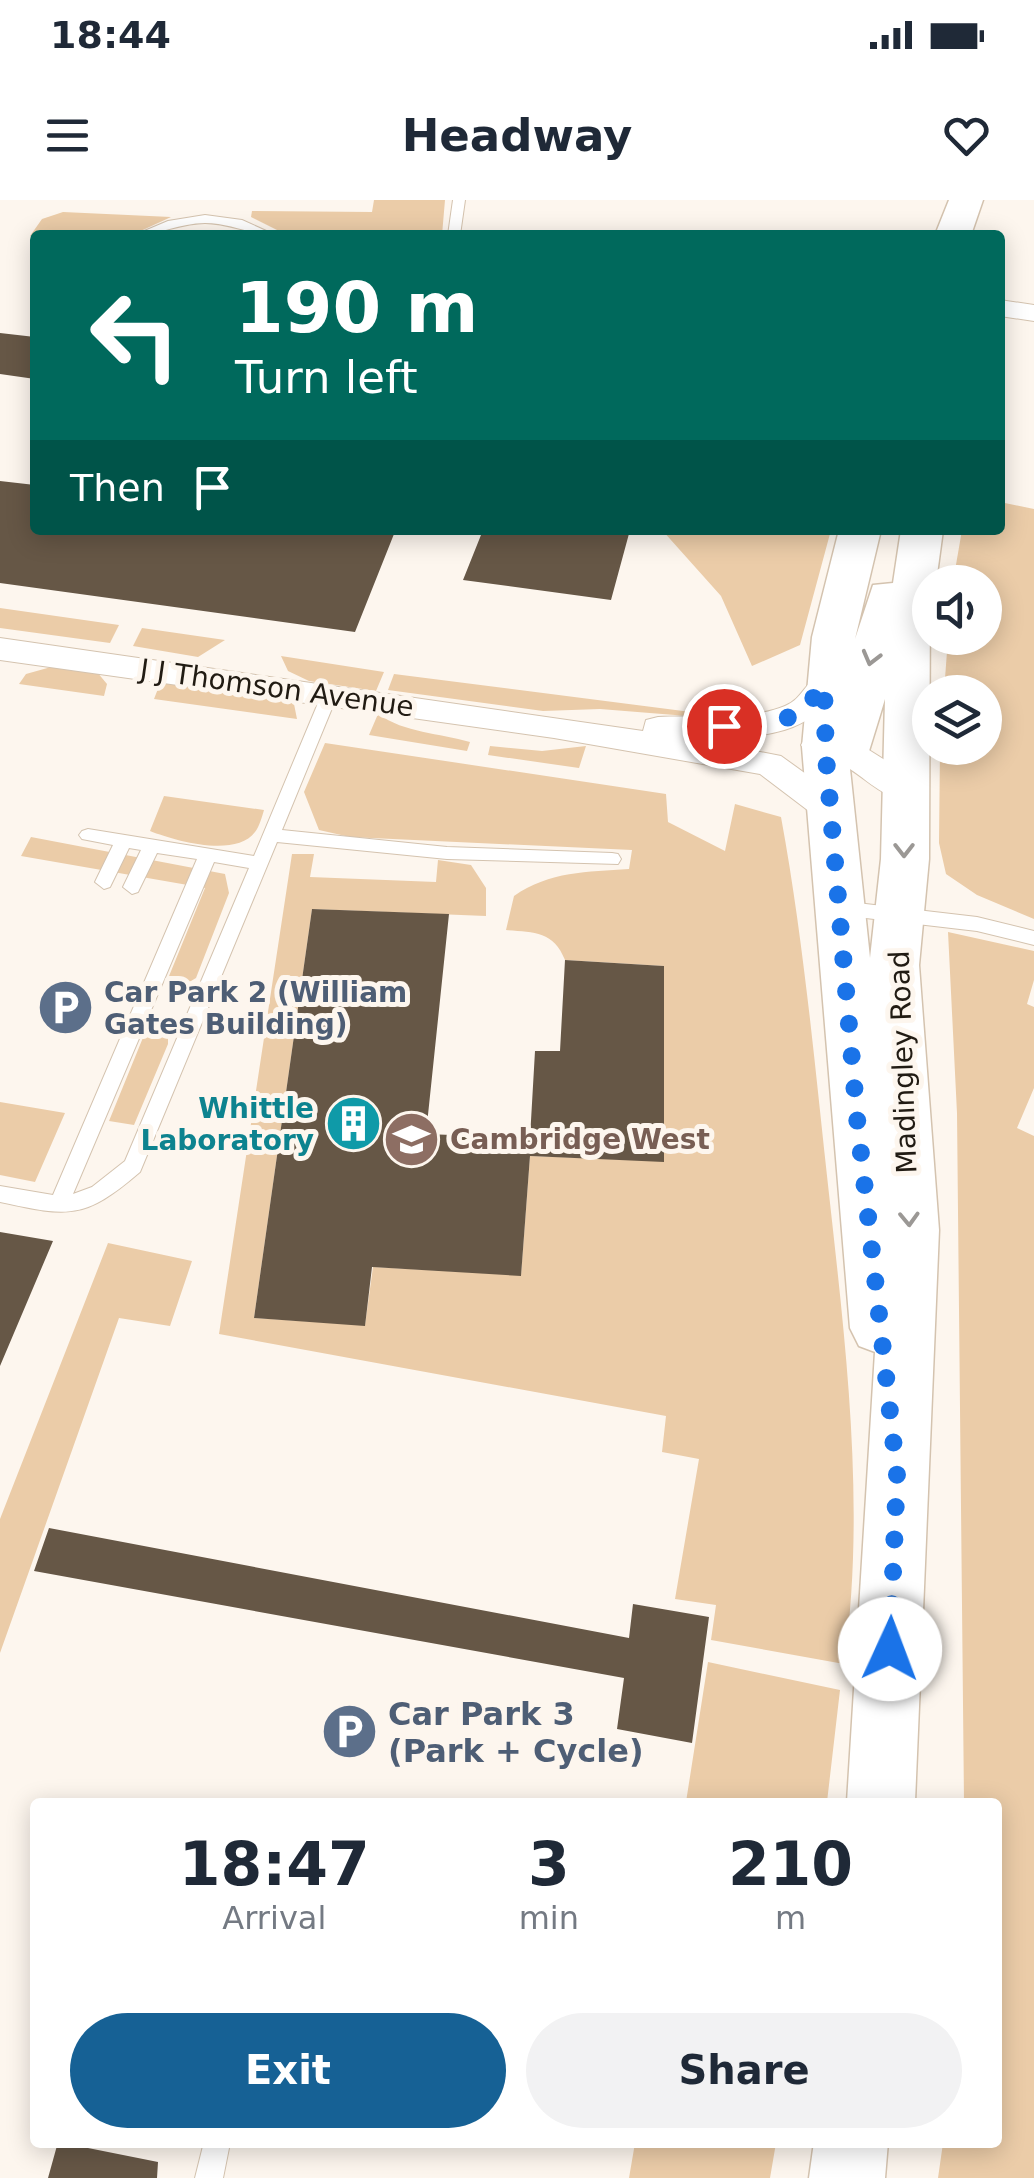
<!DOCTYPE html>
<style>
:root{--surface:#fff;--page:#f2f2f3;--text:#1f2937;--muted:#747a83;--accent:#166195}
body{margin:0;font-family:"DejaVu Sans",sans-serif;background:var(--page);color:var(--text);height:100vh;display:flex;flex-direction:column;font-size:38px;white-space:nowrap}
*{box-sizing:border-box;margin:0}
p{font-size:32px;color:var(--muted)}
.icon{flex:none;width:55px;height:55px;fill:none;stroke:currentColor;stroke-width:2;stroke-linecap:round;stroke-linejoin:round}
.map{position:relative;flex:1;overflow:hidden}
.details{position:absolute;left:30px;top:1598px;width:972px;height:350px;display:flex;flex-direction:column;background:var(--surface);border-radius:10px;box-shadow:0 5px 25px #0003}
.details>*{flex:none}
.guide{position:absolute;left:30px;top:30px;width:975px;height:305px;border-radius:10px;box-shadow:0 5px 25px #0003;background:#00695c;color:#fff;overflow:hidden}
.controls{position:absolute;left:912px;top:365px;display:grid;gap:20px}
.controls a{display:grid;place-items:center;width:90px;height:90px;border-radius:50%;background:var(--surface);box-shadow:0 5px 25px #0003;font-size:50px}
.pin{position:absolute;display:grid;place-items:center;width:85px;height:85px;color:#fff;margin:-42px;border:5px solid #fff;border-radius:50%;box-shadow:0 2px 10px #0007}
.me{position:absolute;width:110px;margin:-55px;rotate:2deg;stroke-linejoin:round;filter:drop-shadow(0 0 8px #0008)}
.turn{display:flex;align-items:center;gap:35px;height:210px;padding:0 40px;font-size:45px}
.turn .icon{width:130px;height:130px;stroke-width:2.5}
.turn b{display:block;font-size:70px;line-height:85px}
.then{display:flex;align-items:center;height:95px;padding:0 40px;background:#0003;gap:20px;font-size:38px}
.eta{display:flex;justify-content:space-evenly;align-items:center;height:170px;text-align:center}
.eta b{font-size:60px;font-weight:700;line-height:70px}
.cta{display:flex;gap:20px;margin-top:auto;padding:20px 40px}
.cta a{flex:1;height:115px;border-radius:60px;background:var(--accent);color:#fff;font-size:40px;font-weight:700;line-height:115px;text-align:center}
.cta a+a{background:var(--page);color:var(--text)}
.status{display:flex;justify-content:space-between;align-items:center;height:70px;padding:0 50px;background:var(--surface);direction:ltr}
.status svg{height:28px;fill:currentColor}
header{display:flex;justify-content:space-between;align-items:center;height:130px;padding:0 40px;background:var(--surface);font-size:45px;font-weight:700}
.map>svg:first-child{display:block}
</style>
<div class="status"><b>18:44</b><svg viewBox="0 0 49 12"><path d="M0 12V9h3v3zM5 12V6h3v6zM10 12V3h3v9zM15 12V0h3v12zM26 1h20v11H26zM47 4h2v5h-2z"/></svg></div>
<header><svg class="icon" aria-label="menu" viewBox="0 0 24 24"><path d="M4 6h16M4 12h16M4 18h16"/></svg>Headway<svg class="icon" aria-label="heart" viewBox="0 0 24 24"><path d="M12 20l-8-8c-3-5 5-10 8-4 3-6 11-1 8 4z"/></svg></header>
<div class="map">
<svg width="1034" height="1978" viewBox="0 0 1034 1978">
<rect width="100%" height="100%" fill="#fdf6ee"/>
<path fill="#ebcca8" d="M374,0H445L442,35H287L251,17L252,11L372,12Z
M63,12L171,17L132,35L30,36L42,19Z
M1000,302L1034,309V719L977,695L946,674L939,643L940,548H985V492H944L948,438H985V382H953L962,330H1000Z
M662,330H831L800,445L752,466L721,396Z
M0,408L119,425L110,443L0,428Z
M142,428L225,440L198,457L133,446Z
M281,456L384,472L376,491L309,481L288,471Z
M51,467L97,472L107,484L104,496L19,484L26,474Z
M394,474L691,512L756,515L737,520L600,509L543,511L388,490Z
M161,481L278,495L294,504L297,519L154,499Z
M378,514C405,533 439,533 470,542L467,551L369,535Z
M325,543L666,594L668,622L725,651L735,604L781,617C804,742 815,868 829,994C846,1148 866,1309 844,1464L711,1440L716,1405L675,1399L699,1259L662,1252L666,1216L219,1134L292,654H314L310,677L436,682L438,660L471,665L486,688V716L312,709L254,1118L365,1125L373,1067L521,1075L530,956L664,961V766L565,760C554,731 533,732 506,730L514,696C550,671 587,672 629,669L632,650L350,637L319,630L304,592Z
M490,546L542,551L586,546L579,568L488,555Z
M164,596L264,610C262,617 259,627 255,632C236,658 175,641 150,631Z
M31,637L225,674L229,693L196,778L186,784L167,781L205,688L21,656Z
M948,732L1034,751V780L1027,804L1034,807V888L1017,928L1034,936V1978H938L943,1943L998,1942V1602H964L957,913Z
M151,818L168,828V844L134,925L109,921Z
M0,902L65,913L35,982L0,975Z
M108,1043L192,1061L170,1126L119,1118L0,1453V1319Z
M708,1462L840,1490L827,1602H686Z
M635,1943V1942L776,1943L770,1978H629Z"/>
<path fill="#665746" d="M0,133L35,137V179L0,174Z
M0,281L35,285V330H394V334L355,432L0,383Z
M483,330H630L611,400L463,380Z
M312,709L449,714L426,934L530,938L535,851H560L565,760L664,766V962L530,956L521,1076L372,1067L365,1126L254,1118Z
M0,1032L53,1041L0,1166Z
M49,1328L629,1438L633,1404L709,1417L692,1543L617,1529L624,1478L34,1371Z
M58,1942L158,1962L157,1978H48Z"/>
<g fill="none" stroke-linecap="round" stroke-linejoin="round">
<defs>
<path id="service" d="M453,0H465L460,35H448Z
M205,15L242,20L275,35C251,35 230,23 205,23C180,23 159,35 135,35L168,21Z
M329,490L337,496L282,630L447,647L612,653L618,654L621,659L618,664L447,659L277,642L140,972C84,1020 69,1017 0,1002V986L53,995L197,659L157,653L138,692L132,694L123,687L141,650L129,648L110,687L104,689L95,682L113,645L82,639L79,635L82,631L88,629L254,656L321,496ZM214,662L249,668L125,961L92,987L73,994Z
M840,701L977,717L1034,731V745L977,731L840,715L831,708Z
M204,1942H226L229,1948L223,1978H195Z"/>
<path id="minor" d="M1000,100L1034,105V121L1000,116Z
M0,438L643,531L646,520L658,517C697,515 749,521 785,506C808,497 806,469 835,477L840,485C804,545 749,535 687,538L781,556L842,600L847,609L842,618L830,621L818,618L760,574L554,538L0,460Z
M818,533L861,545L915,579L920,588L915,597C885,606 864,573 837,562C828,558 816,556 806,553L801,545L806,537Z"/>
<path id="primary" d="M949,0H983L971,35H935Z
M839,330H881L855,439L873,385L893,383L901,330H943L936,382H930L929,659L919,765L939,1030L915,1602H847L875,1152L859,1146L850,1128L802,547L812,437ZM885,499L881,659L870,758L850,569L865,564Z
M814,1942H888L885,1978H809Z"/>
</defs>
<use href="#service" stroke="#d4c3af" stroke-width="2"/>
<use href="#minor" stroke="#d4c3af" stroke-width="2"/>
<use href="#primary" stroke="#d4c3af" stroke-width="3"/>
<use href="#service" fill="#fff" fill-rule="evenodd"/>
<use href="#minor" fill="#fff" fill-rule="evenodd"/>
<use href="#primary" fill="#fff" fill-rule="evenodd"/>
</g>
<defs><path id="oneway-chevron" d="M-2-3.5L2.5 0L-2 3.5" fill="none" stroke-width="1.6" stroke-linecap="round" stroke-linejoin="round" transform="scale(2.5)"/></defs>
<g stroke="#9b9895">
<use href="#oneway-chevron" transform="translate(871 458) rotate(105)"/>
<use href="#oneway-chevron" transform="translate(904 650) rotate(90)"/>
<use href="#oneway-chevron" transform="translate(909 1019) rotate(88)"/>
</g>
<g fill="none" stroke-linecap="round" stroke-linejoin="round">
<path stroke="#1a73e8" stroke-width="18" stroke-dasharray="0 32.4" d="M724,526C774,524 793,526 824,485L826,557L857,918L897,1274L890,1449"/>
</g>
<defs>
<symbol id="parking-disc" viewBox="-11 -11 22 22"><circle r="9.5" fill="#5c6f8a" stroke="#fdf6ee"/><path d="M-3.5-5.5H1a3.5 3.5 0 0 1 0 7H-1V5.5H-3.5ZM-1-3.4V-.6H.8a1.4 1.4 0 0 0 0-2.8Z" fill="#fff"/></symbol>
<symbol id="building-disc" viewBox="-11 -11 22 22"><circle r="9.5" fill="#0f9aa8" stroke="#fdf6ee"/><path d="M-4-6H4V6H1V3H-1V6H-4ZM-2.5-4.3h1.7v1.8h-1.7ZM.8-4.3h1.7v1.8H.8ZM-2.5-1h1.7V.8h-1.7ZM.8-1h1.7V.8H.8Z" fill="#fff"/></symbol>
<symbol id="university-disc" viewBox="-11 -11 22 22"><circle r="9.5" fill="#8d6e63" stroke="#fdf6ee"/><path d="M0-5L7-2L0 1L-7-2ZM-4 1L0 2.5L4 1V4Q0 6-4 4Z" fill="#fff"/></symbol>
</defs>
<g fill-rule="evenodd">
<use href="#parking-disc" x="34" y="776" width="63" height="63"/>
<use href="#building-disc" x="322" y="892" width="63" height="63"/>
<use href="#university-disc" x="380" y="908" width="63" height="63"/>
<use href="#parking-disc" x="318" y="1500" width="63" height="63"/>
</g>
<g text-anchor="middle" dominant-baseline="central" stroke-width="10" stroke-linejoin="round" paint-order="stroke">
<g font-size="28" fill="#211b13" stroke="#fdf6ee">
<text transform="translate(277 488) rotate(8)">J J Thomson Avenue</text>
<text transform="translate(903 862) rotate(-92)">Madingley Road</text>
</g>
<g font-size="28" font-weight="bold" fill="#4e5e75" stroke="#fdf6ee" text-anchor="start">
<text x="104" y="792">Car Park 2 (William<tspan x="104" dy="32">Gates Building)</tspan></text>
</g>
<g font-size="28" font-weight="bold" fill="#0d838f" stroke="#fdf6ee" text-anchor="end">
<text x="314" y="908">Whittle<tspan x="314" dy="32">Laboratory</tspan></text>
</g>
<g font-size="28" font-weight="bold" fill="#785e54" stroke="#fdf6ee" text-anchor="start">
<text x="450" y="939">Cambridge West</text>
</g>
<g font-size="32" font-weight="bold" fill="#4e5e75" stroke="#fdf6ee" text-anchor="start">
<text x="388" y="1514">Car Park 3<tspan x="388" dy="37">(Park + Cycle)</tspan></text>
</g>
</g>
</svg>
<div class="controls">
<a><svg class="icon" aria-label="sound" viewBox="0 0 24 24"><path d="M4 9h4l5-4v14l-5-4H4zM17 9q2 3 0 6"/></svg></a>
<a><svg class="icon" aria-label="layers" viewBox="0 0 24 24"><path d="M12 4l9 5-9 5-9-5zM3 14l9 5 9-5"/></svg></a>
</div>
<div class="pin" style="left:724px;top:526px;background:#d93025"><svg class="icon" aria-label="arrive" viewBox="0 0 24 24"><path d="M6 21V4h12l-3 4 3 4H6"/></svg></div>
<svg class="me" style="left:890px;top:1449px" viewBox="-20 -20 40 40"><circle r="19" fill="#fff"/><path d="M0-13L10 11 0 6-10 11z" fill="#1a73e8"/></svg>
<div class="guide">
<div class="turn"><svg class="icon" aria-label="left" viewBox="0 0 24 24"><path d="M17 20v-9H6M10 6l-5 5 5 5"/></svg><div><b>190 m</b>Turn left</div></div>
<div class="then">Then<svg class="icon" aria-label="arrive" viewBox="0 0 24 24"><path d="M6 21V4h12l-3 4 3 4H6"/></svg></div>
</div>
<section class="details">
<div class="eta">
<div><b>18:47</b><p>Arrival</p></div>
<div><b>3</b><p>min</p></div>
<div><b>210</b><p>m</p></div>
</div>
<div class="cta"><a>Exit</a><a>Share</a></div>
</section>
</div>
